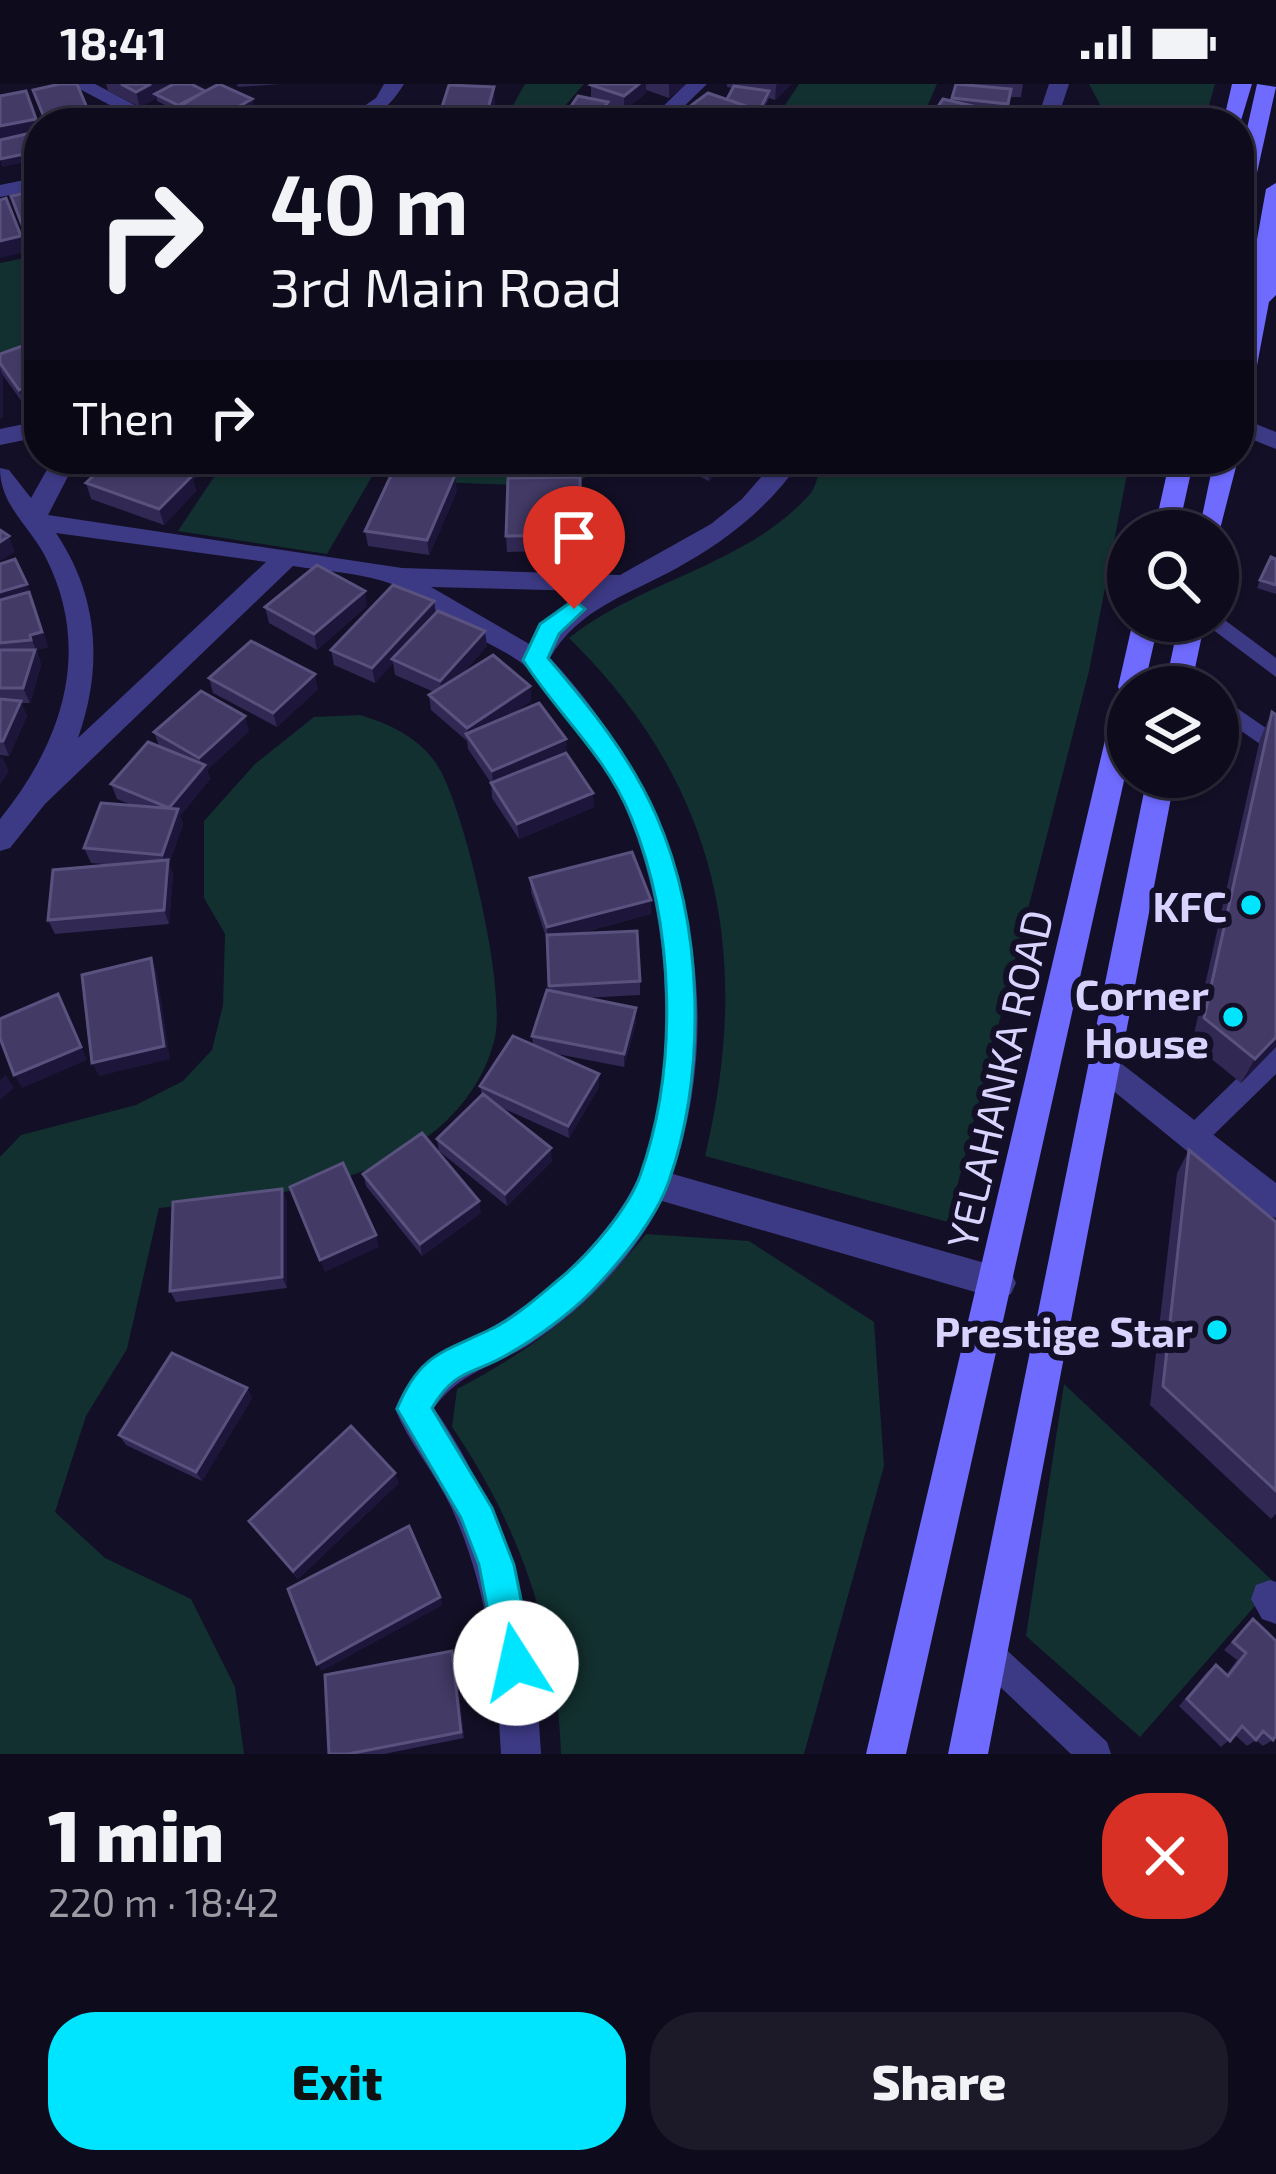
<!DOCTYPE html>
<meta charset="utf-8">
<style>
:root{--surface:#0e0b1c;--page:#1c1929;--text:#f1f3f6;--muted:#9b9ba3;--line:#2e2b3b;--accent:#00e5ff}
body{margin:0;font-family:"Exo 2",sans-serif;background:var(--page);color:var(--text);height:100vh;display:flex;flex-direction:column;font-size:45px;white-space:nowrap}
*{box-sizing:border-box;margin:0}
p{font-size:39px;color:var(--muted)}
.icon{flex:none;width:66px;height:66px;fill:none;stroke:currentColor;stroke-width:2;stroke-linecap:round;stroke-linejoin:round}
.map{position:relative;height:1670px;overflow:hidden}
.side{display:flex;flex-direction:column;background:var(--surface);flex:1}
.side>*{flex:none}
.banner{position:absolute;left:24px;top:24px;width:1230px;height:366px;border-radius:48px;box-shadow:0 3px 9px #0004,0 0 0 3px var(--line);background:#0e0b1c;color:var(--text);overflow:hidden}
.controls{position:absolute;left:1107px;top:426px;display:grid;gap:24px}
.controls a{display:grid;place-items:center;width:132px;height:132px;border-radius:50%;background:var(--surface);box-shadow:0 3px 9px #0004,0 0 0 3px var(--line);font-size:60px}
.pin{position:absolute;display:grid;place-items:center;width:102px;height:102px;color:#fff;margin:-123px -51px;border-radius:50% 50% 50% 0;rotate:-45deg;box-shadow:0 0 12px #0007}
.pin .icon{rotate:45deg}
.me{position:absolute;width:132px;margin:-66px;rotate:350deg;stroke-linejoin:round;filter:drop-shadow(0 0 9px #0008)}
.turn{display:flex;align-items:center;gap:42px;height:252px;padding:0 48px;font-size:54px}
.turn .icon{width:156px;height:156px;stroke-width:2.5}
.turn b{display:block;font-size:84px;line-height:102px}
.then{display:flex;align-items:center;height:114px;padding:0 48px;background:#0003;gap:24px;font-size:45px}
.round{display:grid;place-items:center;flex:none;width:126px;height:126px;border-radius:48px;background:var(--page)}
.head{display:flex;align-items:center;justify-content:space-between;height:204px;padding:0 48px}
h1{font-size:72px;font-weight:800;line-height:90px}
.cta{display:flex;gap:24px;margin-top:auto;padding:24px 48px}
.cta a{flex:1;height:138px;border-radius:48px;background:var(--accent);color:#111;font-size:48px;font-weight:800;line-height:138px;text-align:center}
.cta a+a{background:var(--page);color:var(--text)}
.status{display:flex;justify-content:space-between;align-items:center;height:84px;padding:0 60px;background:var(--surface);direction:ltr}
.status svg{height:33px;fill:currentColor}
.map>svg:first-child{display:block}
</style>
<div class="status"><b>18:41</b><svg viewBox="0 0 49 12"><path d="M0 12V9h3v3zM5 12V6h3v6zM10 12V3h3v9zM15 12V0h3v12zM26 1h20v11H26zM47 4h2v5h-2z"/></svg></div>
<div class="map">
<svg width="1276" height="1670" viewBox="0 0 1276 1670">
<rect width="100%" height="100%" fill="#130f26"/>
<path fill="#12302f" d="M525,0H584L550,39H503Z
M799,0H937L920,39H773Z
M1089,0H1215L1204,39H1110Z
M39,171V258L0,272V179Z
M255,375H618L568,403L433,398L374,389L327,470L178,447L218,387Z
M821,375H1130L1089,587L948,1138L705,1072C753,871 719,701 569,554C642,496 746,482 810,410C817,402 819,386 821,375Z
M360,631C391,640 424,656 440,686C466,732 506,903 495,953C488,986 468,1017 444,1039C371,1107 253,1113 159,1124L127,1265L86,1332L55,1428L105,1474L191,1515L235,1603L244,1670H0V1073L21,1051L136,1021L183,997L212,966L223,921L225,850L204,814V737L255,680L314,633Z
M646,1150L749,1157L874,1238L884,1382L804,1670H561C557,1550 520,1442 452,1343L457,1305C541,1261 586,1223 646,1150Z
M1064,1300L1275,1499L1140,1653L1026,1552Z"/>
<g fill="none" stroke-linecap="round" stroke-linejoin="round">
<path fill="#3d3a85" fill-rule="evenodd" d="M1218,531L1276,574V593L1208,542L1205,537H1218Z
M1218,611L1276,651V671L1218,631Z
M1276,962V990L1202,1062L1193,1066L1184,1062L1180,1054L1184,1046L1267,965Z
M989,1555L1000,1560L1107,1658L1111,1670H1071L978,1582L973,1571L978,1560Z"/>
<path fill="#3d3a85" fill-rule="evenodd" d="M70,0H95L169,39H144Z
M384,0H404C387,27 371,39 339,39L376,14Z
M686,0H707L667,39H646Z
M1049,0H1069L1056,39H1036Z
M39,93V105L0,113V101Z
M1239,333L1276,348V365L1239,350Z
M39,337V353L0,361V345Z
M53,375H77L48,431L402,484L620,491L711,440L742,415L777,375H802C771,422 726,457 677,484C630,510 577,525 550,574C680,712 733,907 673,1090L999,1183L1011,1188L1016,1199L1011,1210L999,1215L662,1117C633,1175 582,1227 527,1262C492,1283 459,1289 434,1324C506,1429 535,1544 541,1670H501C497,1585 487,1501 451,1423C435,1389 409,1359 395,1325C421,1263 463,1265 511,1231C556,1201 597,1162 626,1116C660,1063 665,993 665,932C667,805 624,674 530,586C507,565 470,552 443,536C426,527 410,507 392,500C362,489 324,487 293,482L45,720L10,764L0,767V735C61,660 94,567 45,472C28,440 0,421 0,384L9,386L31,414ZM56,449L266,478L78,654C103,583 99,513 56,449ZM431,503L588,507L551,534L531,561Z
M1105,967L1276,1099V1134L1264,1130L1094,991L1089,981L1094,971Z
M1270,1496L1276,1498V1540L1262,1535L1251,1515L1256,1501Z"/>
<path fill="#6f6bff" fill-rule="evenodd" d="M1232,0H1252L1239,43V39H1223Z
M1257,0L1276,3L1249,125L1239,131V80Z
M1276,99V211L1269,218L1251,313L1239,320V256L1266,105Z
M1170,375H1194L1178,447H1154Z
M1214,375H1238L1218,453V447H1199Z
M1133,537H1159L1144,603H1128V679L906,1670H866L1114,618L1122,610L1118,603Z
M1179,537H1205L1191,603H1165Z
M1147,693H1175L988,1670H948Z"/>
</g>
<path fill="#312854" d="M106,0H191L205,7L252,15L255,30L239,39H188L182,36L181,29L157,17V14L140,23L108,7Z
M237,0H281L238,3Z
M593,0H686L669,14L646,6V9L624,27L608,22V26L602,34L560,39L591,15V1Z
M727,0H791L775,16L769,14L760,32H755L754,39H675L689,31V23L727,15L732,4L727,3Z
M955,0H1023L1021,13H1010L1006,30L1011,31L1010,39H929V36L952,17Z
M495,18L490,39H440L443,34L442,23Z
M39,256L25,322L2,290L3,333L0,334V270Z
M148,375H221L193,396L196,407L164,441L91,415L86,399L158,380Z
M661,375H732L709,397Z
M580,393L582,466L507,468L506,452Z
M457,407L429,471L368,462L365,447Z
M1276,475V510L1257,504L1260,496Z
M0,480L33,515L48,563L36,566L41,581L30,619H21L27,632L9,672L0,671Z
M434,517L436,530L487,562L460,592L530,602L531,617L507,633L567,670L594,723L519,755L492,714L491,699L468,665L467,657L431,626L429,611L434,608L395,591L393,579L375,599L334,581L331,566Z
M367,522L317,566L269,539L265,523Z
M209,594L318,605L277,643L213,609Z
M1272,628L1276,963L1241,999L1192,959L1260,655Z
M249,647L207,686L210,695L180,732L183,740L169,780L173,790L169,840L55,850L48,836L116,781L91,779L84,764L134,722L117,715L111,700L159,662L154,648Z
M530,794L651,816V830L576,850L640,897V911L583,914L636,938L624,983L552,969L599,990V1003L569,1054L498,1022L552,1077L507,1122L439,1067L437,1055L482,1012L480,1002L533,961L532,952L549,907L547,856L531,808Z
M1189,1066L1276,1138V1430L1271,1435L1150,1321L1177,1089Z
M363,1090L481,1129L422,1172L366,1102Z
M287,1118V1204L176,1218L170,1207Z
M247,1304L252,1314L202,1397L126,1361L119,1351Z
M399,1399L298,1495L249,1437Z
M1253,1535L1273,1656L1263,1662L1256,1656L1247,1662L1235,1651L1221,1663L1179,1622L1207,1588L1216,1581L1226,1591L1237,1576L1224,1566Z
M455,1574L464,1654L384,1670H329Z"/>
<path fill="#1d163a" d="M151,0H181L155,10L157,14L140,23L136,8Z
M639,0H646V9L624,27V12Z
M669,0H686L669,14Z
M778,0H791L775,16L776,1Z
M494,3L495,18L489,39L488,25Z
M252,15L255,30L239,39H212Z
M608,18V26L599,39L595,36Z
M87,24L91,39H46L44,33Z
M755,25L754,39H739Z
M36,35L39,50L0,58V42Z
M39,67V75L2,83L0,75Z
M39,148V164L31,166L26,151Z
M21,152L26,168L0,174V157Z
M0,284L3,293V333L0,334Z
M39,299V317L25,322L19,306Z
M197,375H221L193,396L196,407L164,441L159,425L191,394L188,382Z
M717,375H732L709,397L710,381Z
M455,391L457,407L429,471L427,456Z
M9,452L15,468L0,477V458Z
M27,500L48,563L36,566L30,551L0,525V508Z
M365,507L367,522L317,566L314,550Z
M434,517L436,532L392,575L393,579L375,599L372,584Z
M485,547L487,562L442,612L440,597Z
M35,566L41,581L30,619L23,604Z
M315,590L318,605L277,643L273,629Z
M530,602L531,617L471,657L468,653L467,644Z
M21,617L27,632L9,672L3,657Z
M245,632L249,647L207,686L210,695L180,732L183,740L169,780L173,790L169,840L164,826L167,784L162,771L169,724L203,684L199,674Z
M566,655L567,670L493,702L492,687Z
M2,672L9,687L0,701V675Z
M593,709L594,723L519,755L517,740Z
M651,816V830L548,857L547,843Z
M151,874L157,888L170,975L99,992L92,979Z
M58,910L87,976L22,1004L14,991Z
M636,924V938L624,983V970Z
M1276,953V963L1241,999L1255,975Z
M599,990V1003L569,1054L568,1042Z
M6,991L14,1004L0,1016V996Z
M551,1064L552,1077L507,1122L505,1110Z
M282,1105L287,1118V1204L282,1193Z
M479,1117L481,1129L422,1172L420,1160Z
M376,1151L379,1163L325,1188L320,1176Z
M247,1304L252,1314L202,1397L196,1388Z
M395,1389L399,1399L298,1495L293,1487Z
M440,1513L443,1521L322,1587L317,1580Z
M452,1567L455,1574L464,1654L461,1648Z"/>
<path fill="#433a66" stroke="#5a527e" stroke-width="3" d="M60,0H77L87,24L44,33L33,6Z
M121,0H151L136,8Z
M174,0H191L205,7L180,22L155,10Z
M219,0L252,15L211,38L179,21Z
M593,0H639L624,12L591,1Z
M956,0L1011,5L1008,20L952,14Z
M449,1L494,3L488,25L442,23Z
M734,2L769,7L760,25L747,23L727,15Z
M26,7L36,35L0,42V12Z
M708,9L755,25L739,39H733L689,23Z
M578,12L608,18L597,33L568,28L565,31Z
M943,15L1011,31L1006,39H944L929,36Z
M95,28L100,39H42Z
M568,28L614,36L612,39H560Z
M686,30L713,39H675Z
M440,34H477L476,39H440Z
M35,48L39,59V67L0,75V56Z
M39,106V148L26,151L11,112Z
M6,114L21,152L0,157V116Z
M39,256V299L19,306L0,279V270Z
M111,375H143L192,392L159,425L86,399Z
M173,375H197L188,382Z
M696,375H717L710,381Z
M395,383L455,391L427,456L365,447Z
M580,393L581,451L506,452L508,394Z
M0,446L9,452L0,458Z
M1271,473L1276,475V501L1260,496Z
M15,475L27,500L0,508V480Z
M317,481L365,507L314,550L265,523Z
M393,501L434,517L372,584L331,566Z
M29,508L42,548L30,551L31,556L0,559V516Z
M438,527L485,547L440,597L392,575Z
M251,557L315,590L273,629L209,594Z
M0,566H35L23,604H0Z
M493,571L530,602L467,644L429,611Z
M201,607L245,632L199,674L154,648Z
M0,615L21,617L3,657H0Z
M539,619L566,655L492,687L466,650Z
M1272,628L1276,631V953L1255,975L1204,934Z
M148,658L205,681L169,724L111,700Z
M566,669L593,709L517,740L491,699Z
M101,719L178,725L162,771L84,764Z
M632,768L651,816L547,843L530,794Z
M168,776L164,826L48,836L53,786Z
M637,847L640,897L549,902L547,851Z
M151,874L164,962L92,979L82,891Z
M547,906L636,924L624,970L532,952Z
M58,910L81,963L14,991L0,954V935Z
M513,952L599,990L568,1042L480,1002Z
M483,1010L551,1064L505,1110L437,1055Z
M422,1049L479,1117L420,1160L363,1090Z
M1189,1066L1276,1138V1407L1163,1302Z
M343,1079L376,1151L320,1176L290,1103Z
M282,1105V1193L170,1207L173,1118Z
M172,1269L247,1304L196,1388L119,1351Z
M351,1342L395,1389L293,1487L249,1437Z
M409,1442L440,1513L317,1580L288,1505Z
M1253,1535L1276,1557V1651L1273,1656L1263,1647L1256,1656L1242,1642L1230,1657L1187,1615L1216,1581L1228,1592L1246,1569L1233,1558Z
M452,1567L461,1648L348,1670H329L325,1591Z"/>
<path fill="#00e5ff" stroke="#0095a6" stroke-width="3" d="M574,516L585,525L559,550L548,574C590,623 630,672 656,731C704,840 707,986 669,1097C655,1137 619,1179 590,1209C569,1230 537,1254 510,1269C475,1291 456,1283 432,1324L492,1424L514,1481L534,1579L529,1592L516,1597L504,1592L498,1579L479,1481L461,1434L397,1325C419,1271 441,1269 489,1246C514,1235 541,1210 563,1192C590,1169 628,1125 640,1092C679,983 675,840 631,733C605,670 558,631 523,576L540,540Z"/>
<g fill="#00e5ff" stroke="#130f26" stroke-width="4.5">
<circle cx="1251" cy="821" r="12"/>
<circle cx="1233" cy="933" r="12"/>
<circle cx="1217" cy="1246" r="12"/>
</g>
<g text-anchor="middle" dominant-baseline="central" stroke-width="12" stroke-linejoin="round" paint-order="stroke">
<g font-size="42" font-weight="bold" fill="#d9d4ff" stroke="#130f26" text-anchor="end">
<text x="1227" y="821">KFC</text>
<text x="1209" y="909">Corner<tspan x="1209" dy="48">House</tspan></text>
<text x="1193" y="1246">Prestige Star</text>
</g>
<g font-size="42" fill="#d9d4ff" stroke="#130f26">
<text transform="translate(998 995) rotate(-77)">YELAHANKA ROAD</text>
</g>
</g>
</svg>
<div class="controls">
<a><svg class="icon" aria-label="search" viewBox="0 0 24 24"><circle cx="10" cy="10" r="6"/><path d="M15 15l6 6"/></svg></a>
<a><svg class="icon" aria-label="layers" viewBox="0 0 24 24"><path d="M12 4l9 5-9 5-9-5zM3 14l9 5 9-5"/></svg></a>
</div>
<div class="pin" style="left:574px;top:525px;background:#d93025"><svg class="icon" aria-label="arrive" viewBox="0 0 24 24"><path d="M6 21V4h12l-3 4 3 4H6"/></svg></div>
<svg class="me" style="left:516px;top:1579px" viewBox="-20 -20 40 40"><circle r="19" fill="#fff"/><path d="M0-13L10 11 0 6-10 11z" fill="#00e5ff"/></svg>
<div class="banner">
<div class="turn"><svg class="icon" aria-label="right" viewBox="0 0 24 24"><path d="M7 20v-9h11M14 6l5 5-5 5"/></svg><div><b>40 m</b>3rd Main Road</div></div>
<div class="then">Then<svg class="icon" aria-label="right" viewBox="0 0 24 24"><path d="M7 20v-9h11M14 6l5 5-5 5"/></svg></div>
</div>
</div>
<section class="side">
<div class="head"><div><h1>1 min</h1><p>220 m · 18:42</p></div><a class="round" style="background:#d93025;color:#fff"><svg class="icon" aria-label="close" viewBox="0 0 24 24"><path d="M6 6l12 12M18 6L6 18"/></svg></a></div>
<div class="cta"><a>Exit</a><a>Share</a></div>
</section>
